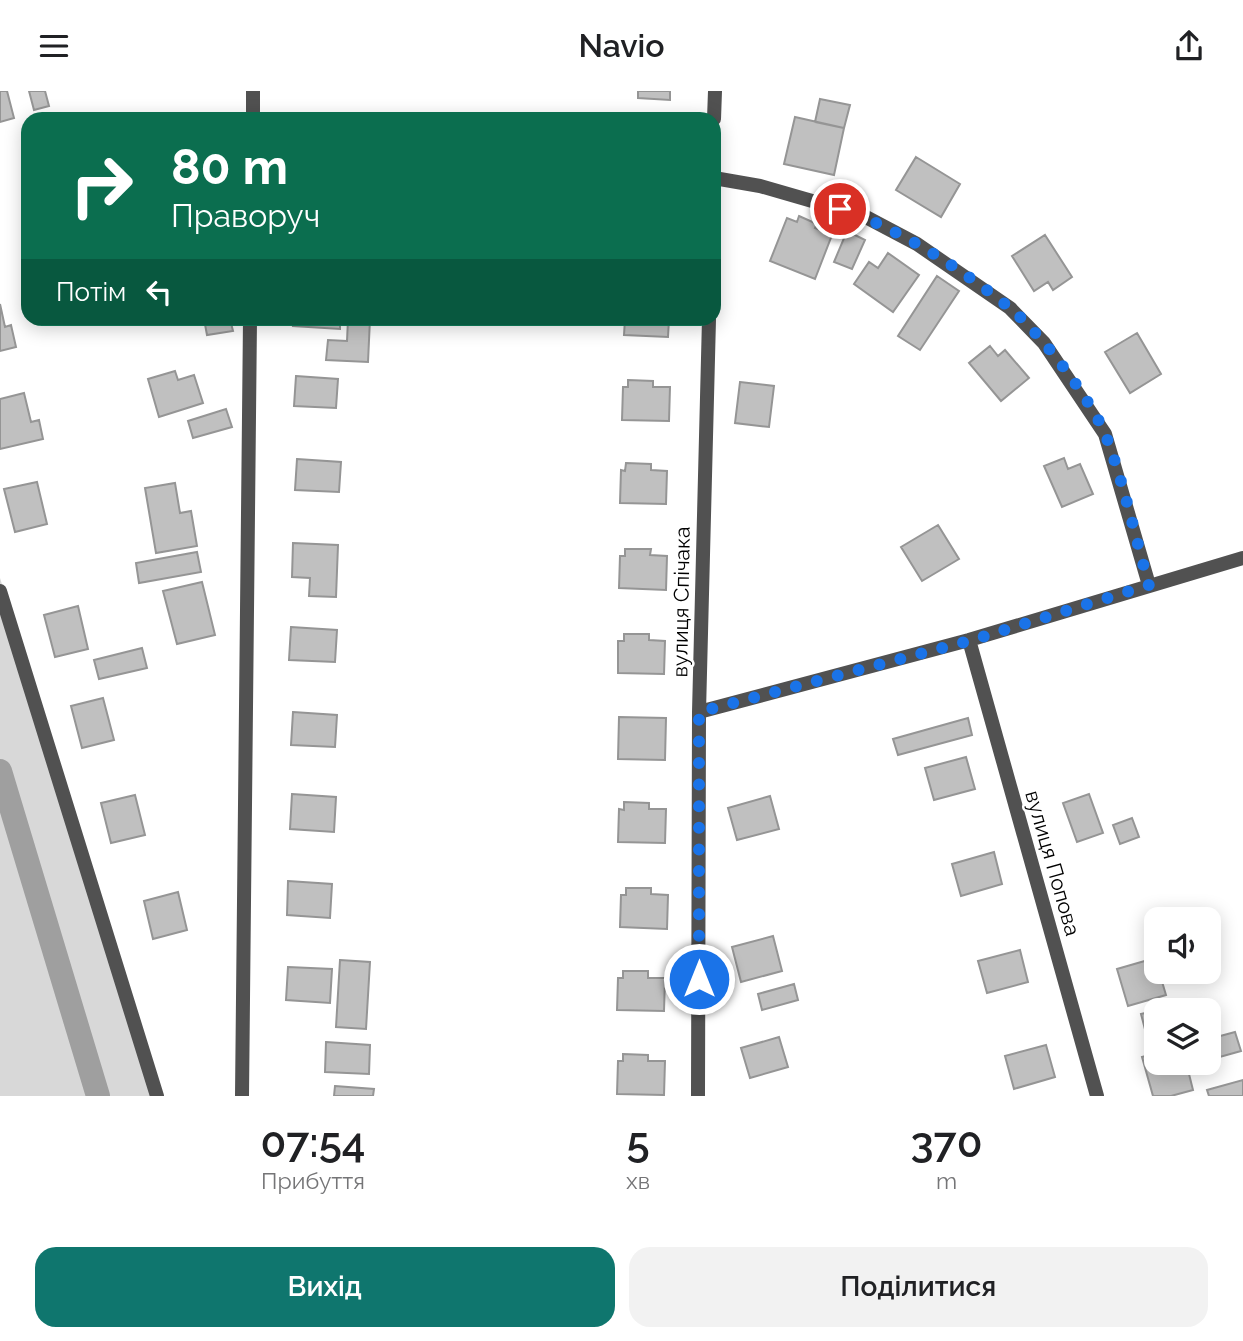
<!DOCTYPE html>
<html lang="uk">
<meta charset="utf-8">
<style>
:root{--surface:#fff;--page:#f2f2f2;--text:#202124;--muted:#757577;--accent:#0f766e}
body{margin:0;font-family:Raleway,sans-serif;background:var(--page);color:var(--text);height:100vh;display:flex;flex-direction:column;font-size:26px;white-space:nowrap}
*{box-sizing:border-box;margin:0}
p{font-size:23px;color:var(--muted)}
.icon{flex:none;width:38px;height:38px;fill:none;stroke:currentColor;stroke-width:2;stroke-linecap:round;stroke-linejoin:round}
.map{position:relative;height:1005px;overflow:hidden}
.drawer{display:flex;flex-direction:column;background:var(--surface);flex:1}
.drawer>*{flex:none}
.guide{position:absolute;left:21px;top:21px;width:700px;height:214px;border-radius:21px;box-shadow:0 4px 18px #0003;background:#0b6e4f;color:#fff;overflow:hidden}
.controls{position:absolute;left:1144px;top:816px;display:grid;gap:14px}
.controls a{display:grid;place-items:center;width:77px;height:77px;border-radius:14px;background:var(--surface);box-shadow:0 4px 18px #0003;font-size:35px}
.pin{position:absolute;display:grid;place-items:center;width:60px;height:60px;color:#fff;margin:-30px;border:4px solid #fff;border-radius:50%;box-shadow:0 2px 7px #0007}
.me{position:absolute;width:77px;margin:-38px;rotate:0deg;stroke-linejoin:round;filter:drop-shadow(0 0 5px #0008)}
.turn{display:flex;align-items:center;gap:24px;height:147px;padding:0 35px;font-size:32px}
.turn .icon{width:91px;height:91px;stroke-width:2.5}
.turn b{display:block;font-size:49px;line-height:60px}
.then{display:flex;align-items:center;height:66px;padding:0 35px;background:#0003;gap:14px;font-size:26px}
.eta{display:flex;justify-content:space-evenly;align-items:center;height:119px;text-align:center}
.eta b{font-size:42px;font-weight:600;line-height:49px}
.button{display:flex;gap:14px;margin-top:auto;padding:14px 35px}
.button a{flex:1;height:80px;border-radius:21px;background:var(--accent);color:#fff;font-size:28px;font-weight:600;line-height:80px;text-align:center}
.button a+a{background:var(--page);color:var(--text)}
header{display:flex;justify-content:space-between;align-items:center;height:91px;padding:0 35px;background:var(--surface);font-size:32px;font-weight:600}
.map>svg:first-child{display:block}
</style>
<header><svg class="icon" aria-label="menu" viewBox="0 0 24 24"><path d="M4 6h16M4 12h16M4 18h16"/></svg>Navio<svg class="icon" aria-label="share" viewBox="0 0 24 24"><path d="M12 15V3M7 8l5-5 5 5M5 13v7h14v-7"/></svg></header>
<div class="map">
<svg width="1243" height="1005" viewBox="0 0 1243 1005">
<rect width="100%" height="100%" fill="#fff"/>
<path fill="#d8d8d8" d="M0,487L159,1005H0Z"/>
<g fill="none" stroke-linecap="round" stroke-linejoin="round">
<path stroke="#9f9f9f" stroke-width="24" d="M0,680L98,1005"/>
</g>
<path fill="#c0c0c0" stroke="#959595" stroke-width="2" d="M0,0H7L14,27L0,31Z
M29,0H45L49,15L34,19Z
M638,0H670V9L638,7Z
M820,8L850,14L844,37L815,31Z
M795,26L844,37L834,84L784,73Z
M916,66L960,93L941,126L896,99Z
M799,125L817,133L815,137L832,144L815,188L770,170L787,127L797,131Z
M847,140L865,149L852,178L834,171Z
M1045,144L1072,186L1053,199L1048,191L1034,200L1012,165Z
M888,162L919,184L893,221L854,193L869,171L878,177Z
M937,185L959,200L920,259L898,245Z
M0,213L5,236L11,234L16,256L0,260Z
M204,228H230L233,240L207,244Z
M294,228H340V238L293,235Z
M348,228H370L368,271L326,269L328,249L347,250Z
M625,228H669L668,246L624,244Z
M1137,242L1161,283L1130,302L1105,261Z
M990,255L998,265L1005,259L1029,287L1001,310L969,272Z
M175,280L178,289L194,284L203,312L159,326L148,288Z
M296,285L338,288L336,317L294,315Z
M628,289L653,290V296H670L669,330L622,329L623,296H628Z
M740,291L774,295L769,336L735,332Z
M24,302L31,331L39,329L43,348L0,358V308Z
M226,318L232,336L193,347L188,330Z
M1064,367L1068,378L1080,373L1093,403L1062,416L1044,375Z
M297,368L341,371L339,401L295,399Z
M626,372L651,373V379L667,380L666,413L620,412L621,379L625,380Z
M37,391L47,433L15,441L4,398Z
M175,392L180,422L191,420L197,455L156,462L145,397Z
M938,434L959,468L922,490L901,456Z
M293,452L338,454L336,506L309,505L310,487L292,486Z
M625,458H651L650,464L667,465L666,499L619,497L620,465H625Z
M197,461L201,481L139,492L136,472Z
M202,491L215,544L177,553L163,500Z
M78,515L88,558L55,566L44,524Z
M291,536L337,539L335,571L289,569Z
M624,543H649V549L665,550L664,583L618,582V550H624Z
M142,557L147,577L99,588L94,569Z
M103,607L114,649L82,657L71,615Z
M293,621L337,624L335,656L291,654Z
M619,626L666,627L665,669L618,668Z
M968,627L972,644L898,664L893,648Z
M966,666L975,698L934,709L925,677Z
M292,703L336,706L334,741L290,738Z
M1089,703L1103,742L1077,751L1063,712Z
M135,704L145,744L111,752L101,712Z
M770,705L779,738L737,749L728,717Z
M624,711L649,712V718H666L665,752L618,751L619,718L624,719Z
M1132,727L1139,746L1120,753L1113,734Z
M994,761L1002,793L961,805L952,773Z
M288,790L332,793L330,827L287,824Z
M626,797H651V803L668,804L667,838L620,836L621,804H626Z
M178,801L187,839L153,848L144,810Z
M773,845L782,880L741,891L732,856Z
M1020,859L1028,891L987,902L978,870Z
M1155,867L1166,904L1128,915L1117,878Z
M340,869L370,871L366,938L336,936Z
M288,876L332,878L330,912L286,909Z
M623,880H648V887H665L664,920L617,919L618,887H623Z
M794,893L798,909L762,919L758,903Z
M1157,919V943L1147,946L1141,923Z
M1235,941L1241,960L1209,969V948Z
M779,946L788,976L750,987L741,957Z
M326,951L370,954L369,983L325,981Z
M1046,954L1055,986L1014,998L1005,965Z
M1157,962V971H1186L1193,999L1171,1005H1153L1142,966Z
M623,963L648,964V970H665L664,1004L617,1003L618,970H623Z
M1243,989V1005H1209L1207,999Z
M335,995L374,998L373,1005H334Z"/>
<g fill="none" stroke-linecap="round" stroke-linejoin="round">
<path stroke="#515151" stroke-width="14" d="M253,28V0
M714,28L715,0
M714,87L760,95L864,125L917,153L1010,217L1044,252L1105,343L1149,494
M0,500L157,1005
M969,549L1097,1005
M699,621L969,549L1243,467
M242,1005L250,228
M698,1005L699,621L709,228"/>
</g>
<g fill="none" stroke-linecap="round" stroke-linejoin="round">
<path stroke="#1a73e8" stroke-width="12" stroke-dasharray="0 21.6" d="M699,888V621L969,550L1149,494C1135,445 1124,393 1106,345C1091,308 1041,243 1010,217C966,181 894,134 840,118"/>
</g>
<g text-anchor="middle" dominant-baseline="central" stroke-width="5" stroke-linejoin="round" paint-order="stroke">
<g font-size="21" fill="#000" stroke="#fff">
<text transform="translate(681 511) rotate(-89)">вулиця Спічака</text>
<text transform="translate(1053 772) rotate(74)">вулиця Попова</text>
</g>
</g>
</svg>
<div class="controls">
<a><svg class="icon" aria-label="sound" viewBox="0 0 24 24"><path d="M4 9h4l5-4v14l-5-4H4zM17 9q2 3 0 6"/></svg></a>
<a><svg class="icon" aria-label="layers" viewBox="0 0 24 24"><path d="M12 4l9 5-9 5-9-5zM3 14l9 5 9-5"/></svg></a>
</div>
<div class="pin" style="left:840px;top:118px;background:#d93025"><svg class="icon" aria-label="arrive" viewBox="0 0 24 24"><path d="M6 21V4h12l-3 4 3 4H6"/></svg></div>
<svg class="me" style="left:699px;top:888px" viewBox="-20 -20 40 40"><circle r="17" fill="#1a73e8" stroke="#fff" stroke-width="3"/><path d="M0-11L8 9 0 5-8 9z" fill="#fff"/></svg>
<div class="guide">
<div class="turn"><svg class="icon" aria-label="right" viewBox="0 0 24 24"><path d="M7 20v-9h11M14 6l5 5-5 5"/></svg><div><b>80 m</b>Праворуч</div></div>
<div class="then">Потім<svg class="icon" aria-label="left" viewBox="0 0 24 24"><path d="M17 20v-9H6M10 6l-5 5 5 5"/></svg></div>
</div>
</div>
<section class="drawer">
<div class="eta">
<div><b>07:54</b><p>Прибуття</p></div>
<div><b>5</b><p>хв</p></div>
<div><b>370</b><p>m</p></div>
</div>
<div class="button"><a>Вихід</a><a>Поділитися</a></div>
</section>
